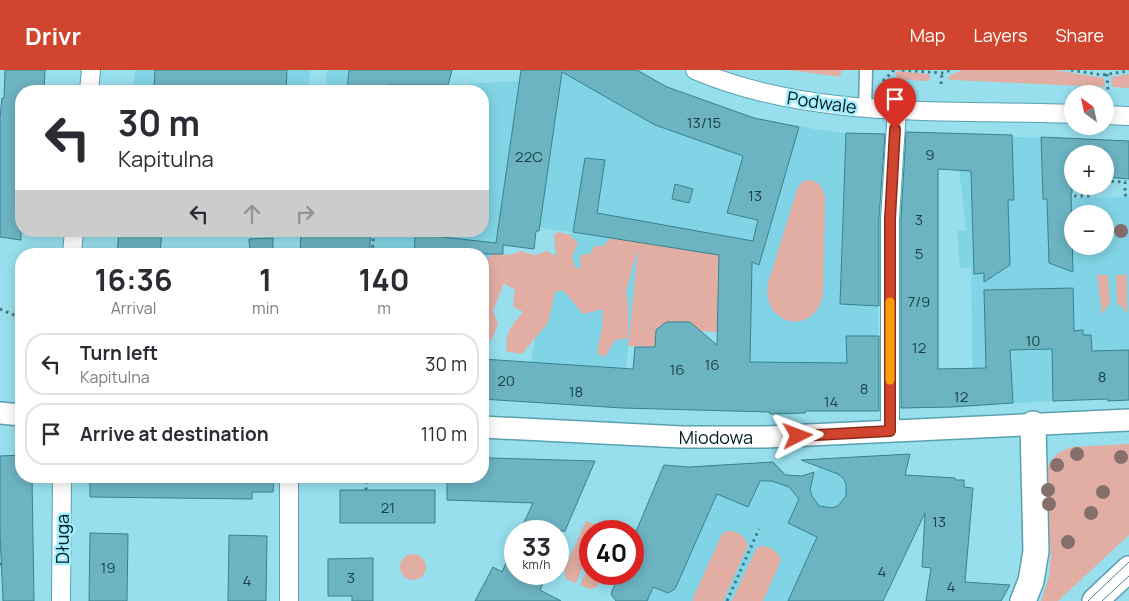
<!DOCTYPE html>
<meta charset="utf-8">
<style>
:root{--surface:#fff;--page:#f7f7f7;--text:#2b2b33;--muted:#7c7c81;--line:#e1e1e2;--accent:#d1452e}
body{margin:0;font-family:Manrope,sans-serif;background:var(--page);color:var(--text);height:100vh;display:flex;flex-direction:column;font-size:19px;white-space:nowrap}
*{box-sizing:border-box;margin:0}
p{font-size:16px;color:var(--muted)}
.icon{flex:none;width:28px;height:28px;fill:none;stroke:currentColor;stroke-width:2;stroke-linecap:round;stroke-linejoin:round}
.map{position:relative;flex:1;overflow:hidden}
.side{position:absolute;left:15px;top:178px;width:474px;height:235px;display:flex;flex-direction:column;background:var(--surface);border-radius:20px;box-shadow:0 2px 12px #0003}
.side>*{flex:none}
.banner{position:absolute;left:15px;top:15px;width:474px;height:152px;border-radius:20px;box-shadow:0 2px 12px #0003;background:#fff;color:var(--text);overflow:hidden}
.needle{width:32px;rotate:327deg}
.fabs{position:absolute;left:1064px;top:15px;display:grid;gap:10px}
.fabs a{display:grid;place-items:center;width:50px;height:50px;border-radius:50%;background:var(--surface);box-shadow:0 2px 12px #0003;font-size:25px}
.speed{position:absolute;left:504px;top:450px;display:flex;gap:10px;font-size:25px;font-weight:700;text-align:center}
.speed>*{display:grid;place-content:center;width:65px;height:65px;border-radius:50%;background:var(--surface);box-shadow:0 2px 12px #0003;line-height:1}
.speed small{font-size:12px;font-weight:400}
.speed .limit{border:8px solid #d22;background:#fff;color:#111}
.pin{position:absolute;display:grid;place-items:center;width:42px;height:42px;color:#fff;margin:-51px -21px;border-radius:50% 50% 50% 0;rotate:-45deg;box-shadow:0 0 5px #0007}
.pin .icon{rotate:45deg}
.me{position:absolute;width:55px;margin:-28px;rotate:87deg;stroke-linejoin:round;filter:drop-shadow(0 0 4px #0008)}
.turn{display:flex;align-items:center;gap:18px;height:105px;padding:0 20px;font-size:22px}
.turn .icon{width:65px;height:65px;stroke-width:2.5}
.turn b{display:block;font-size:35px;line-height:42px}
.lanes{display:flex;align-items:center;height:48px;padding:0 20px;background:#0003;justify-content:center;gap:25px;direction:ltr}
.lanes .off{opacity:.35}
.eta{display:flex;justify-content:space-evenly;align-items:center;height:85px;text-align:center}
.eta b{font-size:30px;font-weight:700;line-height:35px}
ul{padding:0;list-style:none}
li{display:flex;align-items:center;gap:15px;height:62px;margin:0 10px 8px;padding:0 10px;border:2px solid var(--line);border-radius:20px}
li div{flex:1}
li b{display:block;font-size:19px}
li em{font-style:normal}
header{display:flex;align-items:center;gap:30px;box-sizing:border-box;height:70px;padding:0 25px;background:var(--accent);color:#fff}
header strong{font-size:24px}
nav{display:flex;gap:28px;margin-inline-start:auto;font-size:18px}
.map>svg:first-child{display:block}
</style>
<header>
<strong>Drivr</strong>
<nav><a>Map</a><a>Layers</a><a>Share</a></nav>
</header>
<div class="map">
<svg width="1129" height="531" viewBox="0 0 1129 531">
<rect width="100%" height="100%" fill="#98dfee"/>
<path fill="#81d4e5" fill-rule="evenodd" d="M135,0H310L308,21H133Z
M327,0H388L387,15H448L537,10L540,0H637L667,17L754,48L820,60L846,63L885,64L879,134L878,236L880,341H805V343L770,344V342H734L737,188L639,173L622,338L526,331L543,210L561,170L572,162L540,158L539,161H536L534,179L496,174L483,254L482,184H334L335,161H482V21H328L326,10Z
M955,63L1012,65V67L1069,68L1072,84L1071,128L1129,127V330L1108,331V329L973,335L971,198H960L957,161L966,160ZM1072,144H1105V176H1072Z
M910,384L901,425L855,531H634L689,397L773,392L785,402L793,405L802,406L817,400L827,389Z"/>
<path fill="#e2aea3" d="M790,0H842L840,7Z
M963,0H1055L1104,8L1105,17L951,10L948,9L950,5Z
M898,1L928,4L930,6V10L926,11L897,9L895,3Z
M1129,4V18L1112,17L1111,7Z
M808,110C820,111 823,118 825,128L823,225C813,268 761,255 768,213L798,117L803,111Z
M558,162L570,165L578,173L572,187L575,197L581,199L580,185L590,184L594,176H603L611,168L737,187L718,262L700,261L690,252H666L656,260L655,277L628,276L638,178L626,221L628,234V268L615,270L605,287L597,283L602,258L603,239L583,244L563,220L555,222L548,253L522,284L506,281C507,259 509,259 523,242L513,236L515,220L504,213L493,241L498,254L493,267L483,280L482,212L486,203L484,193L493,183L510,185L521,181L535,185L547,181L556,186L554,165Z
M1097,205H1108L1110,234L1106,238L1104,243H1102Z
M1116,205H1127V242H1125L1123,237L1117,234Z
M1129,374V465L1058,531H1041L1049,507L1051,485L1044,405L1050,392L1058,383L1071,377Z
M586,451L597,455L599,460L598,461H590V480L576,513L566,509L564,500Z
M727,461C737,460 745,466 748,475L723,531H693V528L722,464Z
M760,476C770,476 778,481 781,490L763,531H732L756,479Z
M400 497a13 13 0 1 1 26 0a13 13 0 1 1-26 0Z
M590,492V504H603L597,517L590,519L580,515Z"/>
<path fill="#6db4c2" stroke="#39818e" d="M5,0H45L44,21H21V170L0,167V47L2,28H4Z
M155,0H287L286,21H154Z
M349,0H452L448,15H386V21H347Z
M521,0H637L667,17L754,48L799,57L759,195L752,192L750,292L847,293L846,266H879V341H805V343L770,344V342L622,338L482,329V289L633,299L635,277H655L656,260L666,252H690L717,275L719,185L573,162L585,88L605,90L597,143L753,171L758,150L727,143L743,86L655,55L562,2L539,161H536L534,179L503,175V184H414L415,164L496,173Z
M906,62L1012,65L1014,130H1008L1010,195L984,212V203L974,204L971,101L938,99V299L986,298L984,220L1073,218L1074,261L1083,260V265H1091L1092,281L1129,280V330L1108,331V329L1053,331L1052,279L1010,280L1013,333L952,337L901,338V149Z
M846,63L885,64L879,148V236L840,234Z
M1041,67L1129,71V109L1105,107V84H1072V123H1071L1073,202L1049,193L1047,129H1043Z
M675,114L693,119L689,133L672,129Z
M119,161H162L160,184H117Z
M301,161H371L369,184H300Z
M273,168V184H250L249,169Z
M910,384L905,405L955,408V410H964V417L973,418L965,512L1010,515L1001,531H926L931,498L922,497L925,443L883,531H788L817,467L788,453L799,429L789,417L772,411H760L748,437L717,424L675,519L668,523L653,517L647,531H616L611,524L619,504H632V471L664,395L689,397L773,392L785,405L802,406L814,402L810,420L812,426L819,436L832,438L838,436L846,426V414L843,408L838,404L801,390Z
M21,385V406H32L34,531H3L0,463V386Z
M482,388H490L595,391L565,461H520L533,433L447,430V406H482Z
M90,406H274L273,422H252V429L90,427Z
M340,420H435V453H340Z
M90,463L128,464L127,531H89Z
M229,465L267,466L266,531H228Z
M515,473V504H547L540,520L561,531H475L493,497L502,502Z
M373,488V531H352V526H328V489Z"/>
<g fill="none" stroke-linecap="round" stroke-linejoin="round">
<defs>
<path id="pedestrian" d="M865,38L866,0"/>
<path id="minor" d="M695,0C811,50 948,39 1072,44
M89,21L91,0
M1105,45L1129,46
M72,184L74,161
M890,361V149L897,39
M289,406V531
M61,531L62,406"/>
<g id="tertiary">
<path d="M0,343L21,345"/>
<path id="s1" d="M482,357L682,367H766L1129,350"/>
</g>
<path id="secondary" d="M1023,531L1031,511L1036,481L1033,354
M1095,531L1129,499"/>
</defs>
<use href="#pedestrian" stroke="#5aa1af" stroke-width="15"/>
<use href="#minor" stroke="#5aa1af" stroke-width="20"/>
<use href="#tertiary" stroke="#5aa1af" stroke-width="24"/>
<use href="#secondary" stroke="#5aa1af" stroke-width="28"/>
<path stroke="#487882" stroke-width="3" stroke-dasharray="2.5 4" stroke-linecap="butt" d="M902,0L942,3L951,0
M1071,0L1102,5L1129,1
M1107,4L1108,21
M883,11L894,0
M941,14L942,3
M1105,111L1125,112V125H1129
M1074,126H1090V116
M372,184L374,161
M0,239L21,248
M366,420L367,406
M0,494H2
M727,531L759,459"/>
<use href="#pedestrian" stroke="#fff" stroke-width="12"/>
<use href="#minor" stroke="#fff" stroke-width="18"/>
<use href="#tertiary" stroke="#fff" stroke-width="21"/>
<use href="#secondary" stroke="#fff" stroke-width="25"/>
<path stroke="#4d7e88" stroke-width="1" d="M1088,531L1129,492
M1102,531L1129,506"/>
</g>
<g fill="#856f6d">
<circle cx="1121" cy="161" r="7"/>
<circle cx="1077" cy="384" r="7"/>
<circle cx="1121" cy="387" r="7"/>
<circle cx="1057" cy="395" r="7"/>
<circle cx="1048" cy="420" r="7"/>
<circle cx="1103" cy="422" r="7"/>
<circle cx="1049" cy="434" r="7"/>
<circle cx="1091" cy="443" r="7"/>
<circle cx="1068" cy="472" r="7"/>
</g>
<g fill="none" stroke-linecap="round" stroke-linejoin="round">
<defs>
<path id="route" d="M798,366L890,361V149L895,59"/>
</defs>
<use href="#route" stroke="#882d1e" stroke-width="12"/>
<use href="#route" stroke="#d1452e" stroke-width="9"/>
<path stroke="#f59e0b" stroke-width="9" d="M890,232V310"/>
</g>
<g text-anchor="middle" dominant-baseline="central" stroke-width="5" stroke-linejoin="round" paint-order="stroke">
<g font-size="15" fill="#1b4249">
<text x="704" y="52">13/15</text>
<text x="930" y="84">9</text>
<text x="529" y="86">22C</text>
<text x="755" y="125">13</text>
<text x="919" y="149">3</text>
<text x="919" y="183">5</text>
<text x="919" y="231">7/9</text>
<text x="1033" y="270">10</text>
<text x="919" y="277">12</text>
<text x="712" y="294">16</text>
<text x="677" y="299">16</text>
<text x="1102" y="306">8</text>
<text x="506" y="310">20</text>
<text x="864" y="318">8</text>
<text x="576" y="321">18</text>
<text x="961" y="326">12</text>
<text x="831" y="331">14</text>
<text x="388" y="437">21</text>
<text x="939" y="451">13</text>
<text x="108" y="497">19</text>
<text x="882" y="501">4</text>
<text x="351" y="507">3</text>
<text x="247" y="510">4</text>
<text x="951" y="516">4</text>
</g>
<g font-size="18" fill="#001c21" stroke="#a4edfc">
<text transform="translate(822 32) rotate(8)">Podwale</text>
<text stroke="none"><textPath href="#s1" startOffset="234">Miodowa</textPath></text>
<text transform="translate(62 469) rotate(-90)">Długa</text>
</g>
</g>
</svg>
<div class="fabs">
<a><svg class="needle" viewBox="-14 -14 28 28"><path d="M0-13l5 13h-10z" fill="#e53935"/><path d="M0 13l5-13h-10z" fill="#7c7c81"/></svg></a>
<a>+</a>
<a>−</a>
</div>
<div class="speed"><div>33<small>km/h</small></div><div class="limit">40</div></div>
<div class="pin" style="left:895px;top:59px;background:#d93025"><svg class="icon" aria-label="arrive" viewBox="0 0 24 24"><path d="M6 21V4h12l-3 4 3 4H6"/></svg></div>
<svg class="me" style="left:798px;top:366px" viewBox="-20 -20 40 40"><path d="M0-17L14 15 0 8-14 15z" fill="#d1452e" stroke="#fff" stroke-width="4"/></svg>
<div class="banner">
<div class="turn"><svg class="icon" aria-label="left" viewBox="0 0 24 24"><path d="M17 20v-9H6M10 6l-5 5 5 5"/></svg><div><b>30 m</b>Kapitulna</div></div>
<div class="lanes"><svg class="icon" aria-label="left" viewBox="0 0 24 24"><path d="M17 20v-9H6M10 6l-5 5 5 5"/></svg><svg class="icon off" aria-label="ahead" viewBox="0 0 24 24"><path d="M12 20V5M6 11l6-6 6 6"/></svg><svg class="icon off" aria-label="right" viewBox="0 0 24 24"><path d="M7 20v-9h11M14 6l5 5-5 5"/></svg></div>
</div>
<section class="side">
<div class="eta">
<div><b>16:36</b><p>Arrival</p></div>
<div><b>1</b><p>min</p></div>
<div><b>140</b><p>m</p></div>
</div>
<ul>
<li><svg class="icon" aria-label="left" viewBox="0 0 24 24"><path d="M17 20v-9H6M10 6l-5 5 5 5"/></svg><div><b>Turn left</b><p>Kapitulna</p></div><em>30 m</em></li>
<li><svg class="icon" aria-label="arrive" viewBox="0 0 24 24"><path d="M6 21V4h12l-3 4 3 4H6"/></svg><div><b>Arrive at destination</b></div><em>110 m</em></li>
</ul>
</section>
</div>
